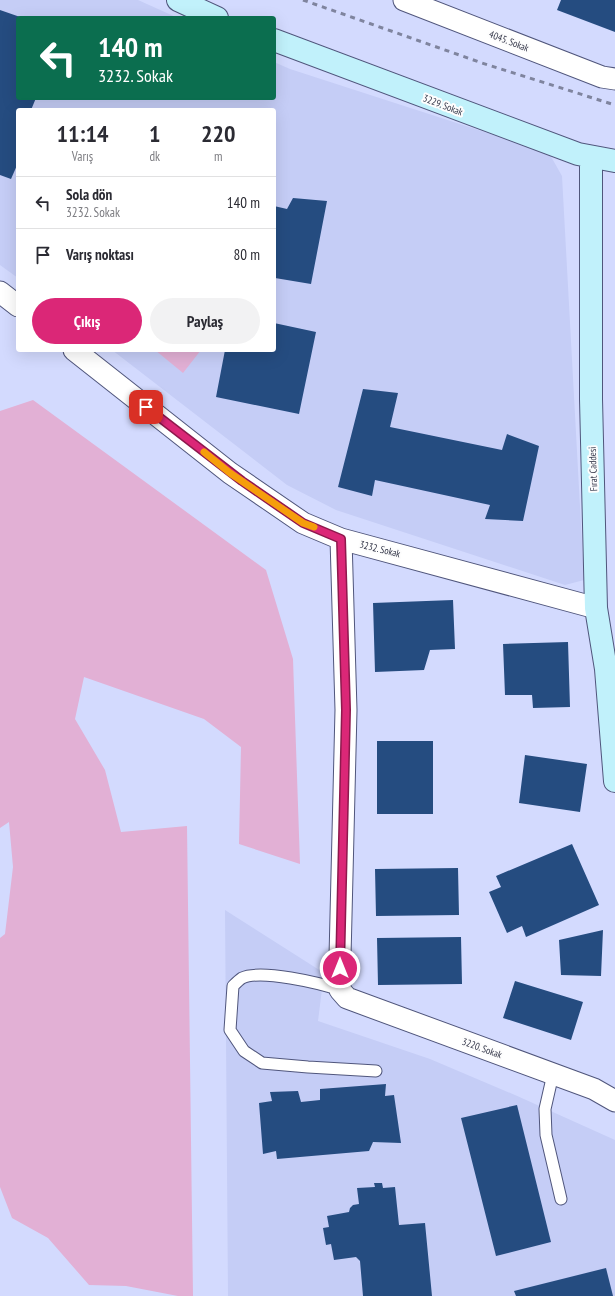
<!DOCTYPE html>
<html lang="tr">
<meta charset="utf-8">
<style>
:root{--surface:#fff;--page:#f2f2f3;--text:#2b2b33;--muted:#7c7c81;--line:#e1e1e2;--accent:#db2777}
body{margin:0;font-family:"PT Sans Narrow",sans-serif;background:var(--page);color:var(--text);height:100vh;display:flex;flex-direction:column;font-size:15px;white-space:nowrap}
*{box-sizing:border-box;margin:0}
p{font-size:13px;color:var(--muted)}
.icon{flex:none;width:22px;height:22px;fill:none;stroke:currentColor;stroke-width:2;stroke-linecap:round;stroke-linejoin:round}
.map{position:relative;flex:1;overflow:hidden}
.details{position:absolute;left:16px;top:108px;width:260px;height:244px;display:flex;flex-direction:column;background:var(--surface);border-radius:4px;box-shadow:0 4px 16px #0002}
.details>*{flex:none}
.top-card{position:absolute;left:16px;top:16px;width:260px;height:84px;border-radius:4px;box-shadow:0 4px 16px #0002;background:#0b6e4f;color:#fff;overflow:hidden}
.pin{position:absolute;display:grid;place-items:center;width:34px;height:34px;color:#fff;margin:-17px;border-radius:8px;box-shadow:0 2px 6px #0006}
.me{position:absolute;width:44px;margin:-22px;rotate:0deg;stroke-linejoin:round;filter:drop-shadow(0 0 3px #0008)}
.turn{display:flex;align-items:center;gap:14px;height:84px;padding:0 16px;font-size:18px}
.turn .icon{width:52px;height:52px;stroke-width:2.5}
.turn b{display:block;font-size:28px;line-height:34px}
.eta{display:flex;justify-content:space-evenly;align-items:center;height:68px;text-align:center}
.eta b{font-size:24px;font-weight:700;line-height:28px}
.button{display:flex;gap:8px;margin-top:auto;padding:8px 16px}
.button a{flex:1;height:46px;border-radius:24px;background:var(--accent);color:#fff;font-size:16px;font-weight:700;line-height:46px;text-align:center}
.button a+a{background:var(--page);color:var(--text)}
ul{padding:0;list-style:none}
li{display:flex;align-items:center;gap:12px;height:52px;padding:0 16px;border-top:1px solid var(--line)}
li div{flex:1}
li b{display:block;font-size:15px}
li em{font-style:normal}
.map>svg:first-child{display:block}
</style>
<div class="map">
<svg width="615" height="1296" viewBox="0 0 615 1296">
<rect width="100%" height="100%" fill="#d3dafe"/>
<path fill="#c5cdf6" d="M0,0H138L178,18H18V98H274V62L290,69L549,153L562,176L584,580L565,585L336,510L287,485L112,350H274V110H18V278L0,265Z
M225,910L324,973L318,1021L430,1059L515,1095L615,1140V1296H228Z"/>
<path fill="#e2b0d5" d="M155,350H201L183,373Z
M33,400L266,570L293,659L300,864L239,844L241,747L204,719L84,677L75,719L105,770L121,832L187,826L193,1296H178L126,1286L89,1285L48,1238L12,1218L0,1187V938L5,934L13,867L9,822L0,828V411Z"/>
<path fill="#254c80" d="M561,0H615V32L557,10Z
M0,10L23,18H18V98H36L31,110H18V163L11,179L0,175Z
M293,198L327,201L311,284L275,278L276,261H274V206L287,209Z
M274,323L316,332L299,414L216,397L225,350H274Z
M363,389L398,393L390,427L502,450L507,434L539,446L523,521L485,519L490,505L375,480L372,496L338,487Z
M453,600L455,649L430,650L424,670L375,672L373,603Z
M568,642L570,707L533,708L532,695H505L503,644Z
M377,741H433V814H377Z
M525,755L587,764L580,812L519,803Z
M572,844L599,905L526,937L522,926L507,933L489,892L501,887L496,876Z
M458,868L459,915L376,916L375,869Z
M603,930L601,976L561,975L559,940Z
M461,937L462,984L378,985L377,938Z
M515,981L583,1002L571,1040L503,1018Z
M386,1084L385,1096L394,1095L401,1143L373,1142L369,1151L277,1159L276,1151L263,1154L259,1103L272,1101L270,1092L298,1091L301,1102L320,1100V1089Z
M517,1105L551,1242L496,1256L461,1118Z
M374,1183H382L383,1188L395,1187L399,1225L425,1223L432,1296H363L360,1261L356,1257L334,1260L331,1244L326,1245L323,1228L329,1227L327,1216L349,1212L350,1208L353,1205L359,1204L357,1188L375,1187Z
M606,1268L613,1296H516L514,1291Z"/>
<g fill="none" stroke-linecap="round" stroke-linejoin="round">
<defs>
<path id="lane" d="M340,990C320,983 261,969 242,978C239,980 235,984 233,986L230,1030L244,1051L262,1063L308,1067L376,1071
M553,1074L545,1109L546,1135L561,1199"/>
<path id="street" d="M404,0L602,77L615,79
M0,292L18,306
M74,350L230,473L303,523L341,539L596,608
M341,539L346,710L340,957V990L347,998L594,1089L615,1101"/>
<path id="secondary" d="M178,0L217,18
M274,40L578,154L615,161
M591,157V399L596,608L606,669L615,781"/>
</defs>
<use href="#lane" stroke="#50567c" stroke-width="13"/>
<use href="#street" stroke="#50567c" stroke-width="23"/>
<use href="#secondary" stroke="#50567c" stroke-width="24"/>
<use href="#lane" stroke="#fff" stroke-width="11"/>
<use href="#street" stroke="#fff" stroke-width="21"/>
<use href="#secondary" stroke="#c1f1fb" stroke-width="22"/>
<path stroke="#7f849e" stroke-width="3" stroke-dasharray="5 5" stroke-linecap="butt" d="M303,0L482,63L615,105"/>
</g>
<g fill="none" stroke-linecap="round" stroke-linejoin="round">
<defs>
<path id="route" d="M146,407L242,481L303,523L341,539L346,710L340,968"/>
</defs>
<use href="#route" stroke="#8e194d" stroke-width="10"/>
<use href="#route" stroke="#db2777" stroke-width="7"/>
<path stroke="#f59e0b" stroke-width="7" d="M204,452L230,473L303,523L314,527"/>
</g>
<g text-anchor="middle" dominant-baseline="central" stroke-width="4" stroke-linejoin="round" paint-order="stroke">
<g font-size="10" fill="#343749" stroke="#fdfdfd">
<text transform="translate(509 41) rotate(21)">4045. Sokak</text>
<text transform="translate(443 105) rotate(21)">3229. Sokak</text>
<text transform="translate(593 469) rotate(-92)">Fırat Caddesi</text>
<text transform="translate(380 549) rotate(14)">3232. Sokak</text>
<text transform="translate(482 1048) rotate(20)">3220. Sokak</text>
</g>
</g>
</svg>
<div class="pin" style="left:146px;top:407px;background:#d93025"><svg class="icon" aria-label="arrive" viewBox="0 0 24 24"><path d="M6 21V4h12l-3 4 3 4H6"/></svg></div>
<svg class="me" style="left:340px;top:968px" viewBox="-20 -20 40 40"><circle r="17" fill="#db2777" stroke="#fff" stroke-width="3"/><path d="M0-11L8 9 0 5-8 9z" fill="#fff"/></svg>
<div class="top-card">
<div class="turn"><svg class="icon" aria-label="left" viewBox="0 0 24 24"><path d="M17 20v-9H6M10 6l-5 5 5 5"/></svg><div><b>140 m</b>3232. Sokak</div></div>
</div>
<section class="details">
<div class="eta">
<div><b>11:14</b><p>Varış</p></div>
<div><b>1</b><p>dk</p></div>
<div><b>220</b><p>m</p></div>
</div>
<ul>
<li><svg class="icon" aria-label="left" viewBox="0 0 24 24"><path d="M17 20v-9H6M10 6l-5 5 5 5"/></svg><div><b>Sola dön</b><p>3232. Sokak</p></div><em>140 m</em></li>
<li><svg class="icon" aria-label="arrive" viewBox="0 0 24 24"><path d="M6 21V4h12l-3 4 3 4H6"/></svg><div><b>Varış noktası</b></div><em>80 m</em></li>
</ul>
<div class="button"><a>Çıkış</a><a>Paylaş</a></div>
</section>
</div>
